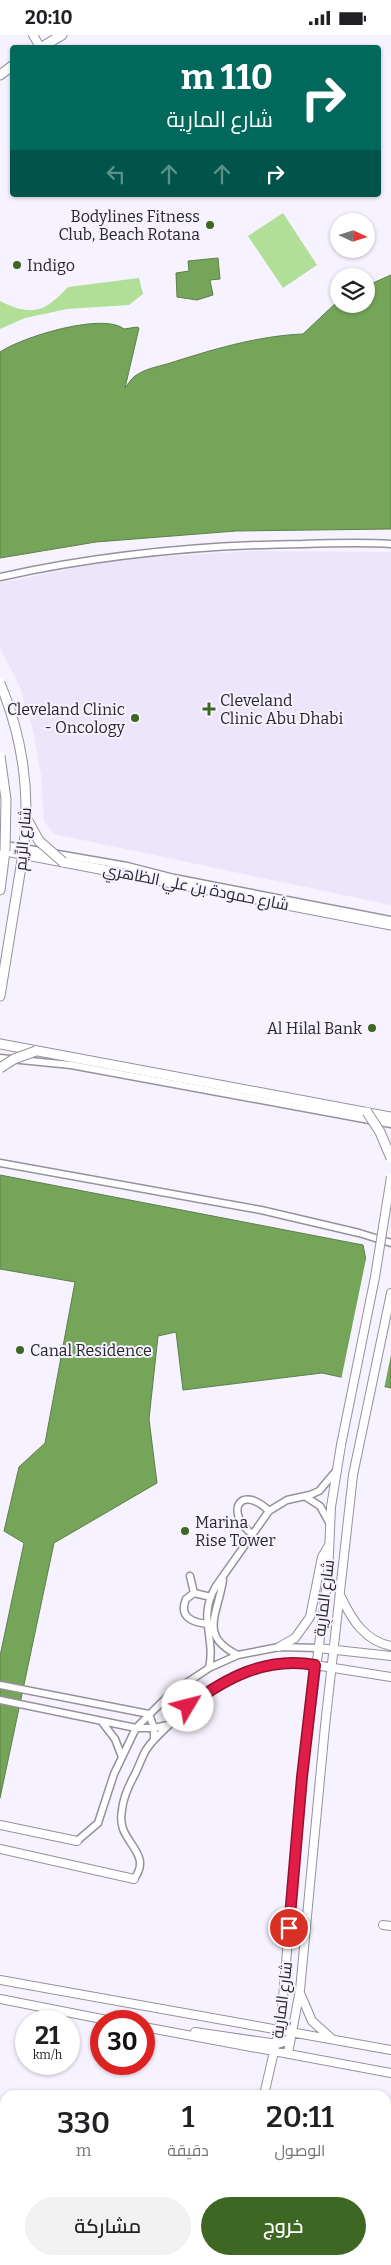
<!DOCTYPE html>
<html lang="ar">
<meta charset="utf-8">
<style>
:root{--surface:#fff;--page:#f2f2f2;--text:#202124;--muted:#757577;--accent:#3e6723}
body{margin:0;font-family:Bitter,Cairo,serif;background:var(--page);color:var(--text);direction:rtl;height:100vh;display:flex;flex-direction:column;font-size:19px;white-space:nowrap}
*{box-sizing:border-box;margin:0}
p{font-size:16px;color:var(--muted)}
.icon{flex:none;width:28px;height:28px;fill:none;stroke:currentColor;stroke-width:2;stroke-linecap:round;stroke-linejoin:round}
.map{position:relative;flex:1;overflow:hidden;direction:ltr}
.drawer{position:absolute;left:0px;top:2055px;width:391px;height:175px;display:flex;flex-direction:column;background:var(--surface);border-radius:15px 15px 0 0;box-shadow:0 1px 4px #0004;direction:rtl}
.drawer>*{flex:none}
.hud{position:absolute;left:10px;top:10px;width:371px;height:152px;border-radius:5px;box-shadow:0 1px 4px #0004;direction:rtl;background:#00695c;color:#fff;overflow:hidden}
.needle{width:32px;rotate:94deg}
.controls{position:absolute;left:330px;top:178px;display:grid;gap:10px}
.controls a{display:grid;place-items:center;width:45px;height:45px;border-radius:50%;background:var(--surface);box-shadow:0 1px 4px #0004;font-size:25px}
.speed{position:absolute;left:15px;top:1975px;display:flex;gap:10px;font-size:25px;font-weight:700;text-align:center}
.speed>*{display:grid;place-content:center;width:65px;height:65px;border-radius:50%;background:var(--surface);box-shadow:0 1px 4px #0004;line-height:1}
.speed small{font-size:12px;font-weight:400}
.speed .limit{border:8px solid #d22;background:#fff;color:#111}
.pin{position:absolute;display:grid;place-items:center;width:42px;height:42px;color:#fff;margin:-21px;border:2px solid #fff;border-radius:50%;box-shadow:0 1px 5px #0007}
.me{position:absolute;width:55px;margin:-28px;rotate:53deg;stroke-linejoin:round;filter:drop-shadow(0 0 4px #0008)}
.turn{display:flex;align-items:center;gap:18px;height:105px;padding:0 25px;font-size:22px}
.turn .icon{width:65px;height:65px;stroke-width:2.5}
.turn b{display:block;font-size:35px;line-height:42px}
.lanes{display:flex;align-items:center;height:48px;padding:0 25px;background:#0003;justify-content:center;gap:25px;direction:ltr}
.lanes .off{opacity:.35}
.eta{display:flex;justify-content:space-evenly;align-items:center;height:85px;text-align:center}
.eta b{font-size:30px;font-weight:600;line-height:35px}
.action{display:flex;gap:10px;margin-top:auto;padding:10px 25px}
.action a{flex:1;height:58px;border-radius:30px;background:var(--accent);color:#fff;font-size:20px;font-weight:600;line-height:58px;text-align:center}
.action a+a{background:var(--page);color:var(--text)}
.status{display:flex;justify-content:space-between;align-items:center;height:35px;padding:0 25px;background:var(--surface);direction:ltr}
.status svg{height:14px;fill:currentColor}
.map>svg:first-child{display:block}
</style>
<div class="status"><b>20:10</b><svg viewBox="0 0 49 12"><path d="M0 12V9h3v3zM5 12V6h3v6zM10 12V3h3v9zM15 12V0h3v12zM26 1h20v11H26zM47 4h2v5h-2z"/></svg></div>
<div class="map">
<svg width="391" height="2230" viewBox="0 0 391 2230">
<rect width="100%" height="100%" fill="#f7f2ff"/>
<path fill="#ede5f9" d="M252,516L391,517V870L54,799L44,786L41,740L33,695L20,652L0,613V548L118,524Z"/>
<path fill="#b1df98" d="M283,178L317,230L283,253L248,201Z
M139,243L143,259L129,270L67,274L25,283L0,294V266C32,282 45,277 68,252Z"/>
<path fill="#75a559" stroke="#5e7f4b" d="M218,223L220,244L210,245L213,260L197,265L177,262L176,238L189,236L188,226Z
M391,240V494L236,496L96,507L0,523V317C22,302 103,277 124,294L137,292L139,293L125,353C128,349 131,344 135,341C145,334 156,332 167,329C211,315 256,301 303,299L339,265V269H366V251Z
M0,1140L363,1210L368,1235L391,1239V1353L322,1338L183,1355L176,1297L158,1301L149,1384L157,1448L54,1508L0,1763V1621L24,1508L4,1496L19,1432L45,1408L75,1247L0,1234Z
M54,2225H108L103,2230H50Z"/>
<path fill="#f7f2ff" d="M367,1219L370,1233L391,1237V1320L384,1354L341,1345Z"/>
<g fill="none" stroke-linecap="round" stroke-linejoin="round">
<defs>
<path id="minor" d="M0,542C100,520 201,510 303,509C332,508 362,507 391,509
M0,809L127,831L174,843L391,885
M0,1023L71,1030L391,1089
M0,1128L261,1175L359,1198L391,1208
M306,1462L320,1471L330,1489
M252,1499C224,1477 240,1448 269,1476
M190,1541L194,1558
M223,1545C218,1579 198,1601 238,1620
M209,1589C194,1588 178,1583 186,1564L194,1558L211,1562
M209,1633C216,1602 197,1583 216,1551L269,1476L287,1465L310,1460L319,1456L336,1436
M0,1650L149,1679L154,1693V1704
M0,1665L136,1693H154L168,1690
M102,1687L115,1704L122,1722
M77,1806L98,1788L114,1739L136,1693L170,1659L209,1633L238,1620L279,1612L318,1613
M134,1844C150,1823 130,1812 123,1794C121,1788 121,1780 122,1775C123,1762 129,1750 135,1739C139,1731 142,1722 146,1715C153,1704 163,1696 172,1687C210,1649 260,1619 315,1630
M248,2225L260,2230
M332,2225L344,2230"/>
<path id="tertiary" d="M33,0L40,12
M341,1562C352,1585 365,1606 391,1611
M279,1612L295,1603L310,1582L322,1522L329,1510
M318,1613L391,1621
M315,1630L391,1642
M0,1790L77,1806
M0,1814L134,1844
M383,1890L391,1891
M0,1945L391,2015
M300,1958L312,1986L331,2003
M0,1964L112,1986
M144,1992L391,2038
M195,1997L277,2009L287,2006L291,2001
M288,2018L300,1955L325,1691L353,1440L391,1258
M264,2060L281,1986L302,1742L328,1540L331,1472L341,1410"/>
<path id="secondary" d="M42,12L62,0
M0,40L12,31
M0,815L391,890
M0,855L5,816
M0,961L23,819
M0,1009L391,1082"/>
</defs>
<use href="#minor" stroke="#96919d" stroke-width="9"/>
<use href="#tertiary" stroke="#96919d" stroke-width="10"/>
<use href="#secondary" stroke="#96919d" stroke-width="11"/>
<use href="#minor" stroke="#fff" stroke-width="6"/>
<use href="#tertiary" stroke="#fff" stroke-width="8"/>
<use href="#secondary" stroke="#fff" stroke-width="9"/>
<defs>
<path id="tertiary-bridge" d="M341,1410L375,1242L391,1142"/>
<path id="secondary-bridge" d="M0,648C23,703 31,760 23,819
M0,721L6,764L5,816
M28,786L39,806L63,827
M0,1033L14,1024L36,1016
M367,1077L380,1097L391,1123"/>
</defs>
<use href="#tertiary-bridge" stroke="#96919d" stroke-width="10" stroke-linecap="butt"/>
<use href="#secondary-bridge" stroke="#96919d" stroke-width="11" stroke-linecap="butt"/>
<use href="#tertiary-bridge" stroke="#fff" stroke-width="8"/>
<use href="#secondary-bridge" stroke="#fff" stroke-width="9"/>
</g>
<g fill="none" stroke-linecap="round" stroke-linejoin="round">
<defs>
<path id="route" d="M188,1671C226,1643 266,1621 315,1630L302,1742L289,1893"/>
</defs>
<use href="#route" stroke="#92132f" stroke-width="12"/>
<use href="#route" stroke="#e11d48" stroke-width="9"/>
</g>
<g fill="#3e6723" stroke="#f7f2ff" stroke-width="2">
<circle cx="210" cy="190" r="5"/>
<circle cx="17" cy="230" r="5"/>
<path d="M206.5 666.5h5v5h5v5h-5v5h-5v-5h-5v-5h5z"/>
<circle cx="135" cy="683" r="5"/>
<circle cx="372" cy="993" r="5"/>
<circle cx="20" cy="1315" r="5"/>
<circle cx="185" cy="1496" r="5"/>
</g>
<g text-anchor="middle" dominant-baseline="central" stroke-width="4" stroke-linejoin="round" paint-order="stroke">
<g font-size="16" fill="#27262a" stroke="#f7f2ff" text-anchor="start">
<text x="200" y="181" text-anchor="end">Bodylines Fitness<tspan x="200" dy="18">Club, Beach Rotana</tspan></text>
<text x="27" y="230">Indigo</text>
<text x="220" y="665">Cleveland<tspan x="220" dy="18">Clinic Abu Dhabi</tspan></text>
<text x="125" y="674" text-anchor="end">Cleveland Clinic<tspan x="125" dy="18">- Oncology</tspan></text>
<text x="362" y="993" text-anchor="end">Al Hilal Bank</text>
<text x="30" y="1315">Canal Residence</text>
<text x="195" y="1487">Marina<tspan x="195" dy="18">Rise Tower</tspan></text>
</g>
<g font-size="16" fill="#27262a" stroke="#f7f2ff">
<text transform="translate(23 804) rotate(-85)">شارع الرِّيم</text>
<text transform="translate(196 852) rotate(11)">شارع حمودة بن علي الظاهري</text>
<text transform="translate(324 1563) rotate(-83)">شارع المارِية</text>
<text transform="translate(282 1965) rotate(-83)">شارع المارِية</text>
</g>
</g>
</svg>
<div class="controls">
<a><svg class="needle" viewBox="-14 -14 28 28"><path d="M0-13l5 13h-10z" fill="#e53935"/><path d="M0 13l5-13h-10z" fill="#757577"/></svg></a>
<a><svg class="icon" aria-label="layers" viewBox="0 0 24 24"><path d="M12 4l9 5-9 5-9-5zM3 14l9 5 9-5"/></svg></a>
</div>
<div class="speed"><div>21<small>km/h</small></div><div class="limit">30</div></div>
<div class="pin" style="left:289px;top:1893px;background:#d93025"><svg class="icon" aria-label="arrive" viewBox="0 0 24 24"><path d="M6 21V4h12l-3 4 3 4H6"/></svg></div>
<svg class="me" style="left:188px;top:1671px" viewBox="-20 -20 40 40"><circle r="19" fill="#fff"/><path d="M0-13L10 11 0 6-10 11z" fill="#e11d48"/></svg>
<div class="hud">
<div class="turn"><svg class="icon" aria-label="right" viewBox="0 0 24 24"><path d="M7 20v-9h11M14 6l5 5-5 5"/></svg><div><b>110 m</b>شارع المارِية</div></div>
<div class="lanes"><svg class="icon off" aria-label="left" viewBox="0 0 24 24"><path d="M17 20v-9H6M10 6l-5 5 5 5"/></svg><svg class="icon off" aria-label="ahead" viewBox="0 0 24 24"><path d="M12 20V5M6 11l6-6 6 6"/></svg><svg class="icon off" aria-label="ahead" viewBox="0 0 24 24"><path d="M12 20V5M6 11l6-6 6 6"/></svg><svg class="icon" aria-label="right" viewBox="0 0 24 24"><path d="M7 20v-9h11M14 6l5 5-5 5"/></svg></div>
</div>
<section class="drawer">
<div class="eta">
<div><b>20:11</b><p>الوصول</p></div>
<div><b>1</b><p>دقيقة</p></div>
<div><b>330</b><p>m</p></div>
</div>
<div class="action"><a>خروج</a><a>مشاركة</a></div>
</section>
</div>
